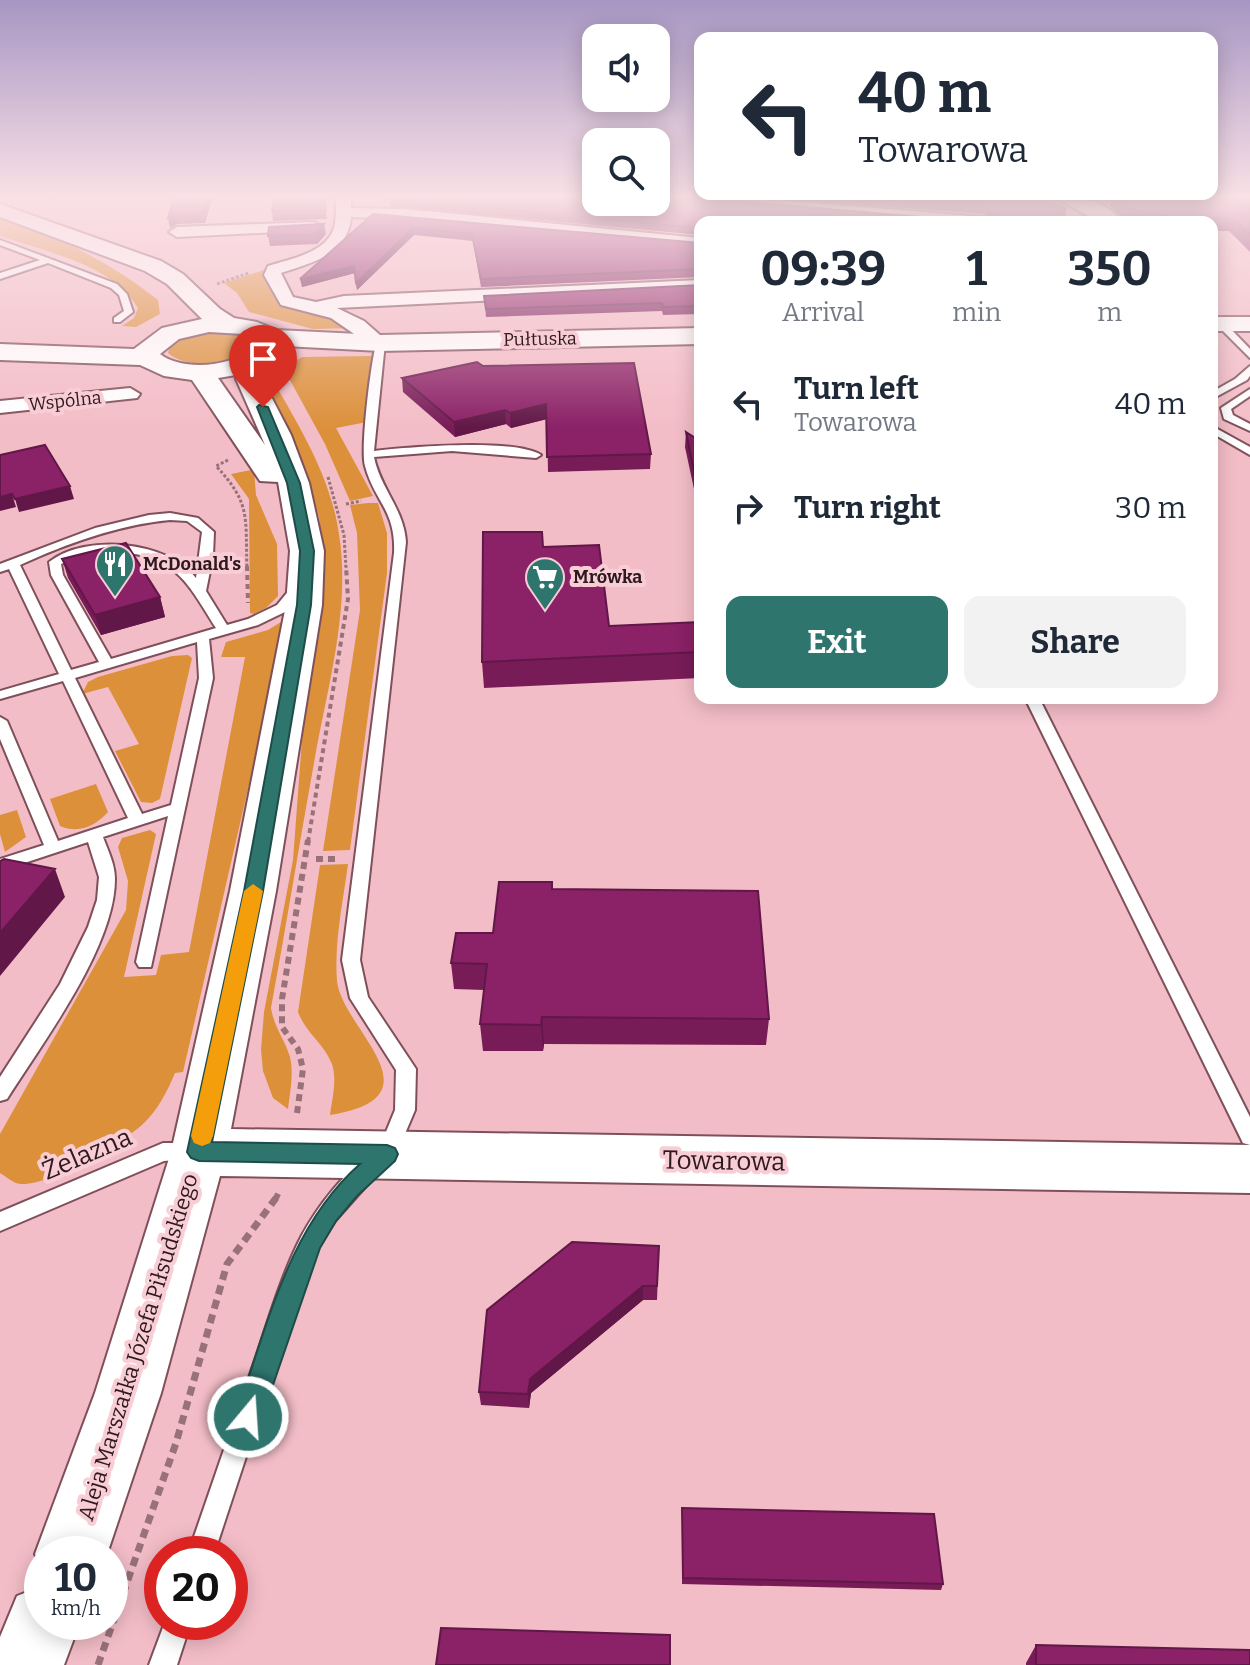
<!DOCTYPE html>
<meta charset="utf-8">
<style>
:root{--surface:#fff;--page:#f2f2f3;--text:#1f2937;--muted:#747a83;--accent:#2e756e}
body{margin:0;font-family:Bitter,serif;background:var(--page);color:var(--text);height:100vh;display:flex;flex-direction:column;font-size:30px;white-space:nowrap}
*{box-sizing:border-box;margin:0}
p{font-size:26px;color:var(--muted)}
.icon{flex:none;width:44px;height:44px;fill:none;stroke:currentColor;stroke-width:2;stroke-linecap:round;stroke-linejoin:round}
.map{position:relative;flex:1;overflow:hidden}
.panel{position:absolute;left:694px;top:216px;width:524px;height:488px;display:flex;flex-direction:column;background:var(--surface);border-radius:16px;box-shadow:0 4px 20px #0003}
.panel>*{flex:none}
.banner{position:absolute;left:694px;top:32px;width:524px;height:168px;border-radius:16px;box-shadow:0 4px 20px #0003;background:#fff;color:var(--text);overflow:hidden}
.controls{position:absolute;left:582px;top:24px;display:grid;gap:16px}
.controls a{display:grid;place-items:center;width:88px;height:88px;border-radius:16px;background:var(--surface);box-shadow:0 4px 20px #0003;font-size:40px}
.speed{position:absolute;left:24px;top:1536px;display:flex;gap:16px;font-size:40px;font-weight:700;text-align:center}
.speed>*{display:grid;place-content:center;width:104px;height:104px;border-radius:50%;background:var(--surface);box-shadow:0 4px 20px #0003;line-height:1}
.speed small{font-size:20px;font-weight:400}
.speed .limit{border:12px solid #d22;background:#fff;color:#111}
.pin{position:absolute;display:grid;place-items:center;width:68px;height:68px;color:#fff;margin:-82px -34px;border-radius:50% 50% 50% 0;rotate:-45deg;box-shadow:0 0 8px #0007}
.pin .icon{rotate:45deg}
.me{position:absolute;width:88px;margin:-44px;rotate:18deg;stroke-linejoin:round;filter:drop-shadow(0 0 6px #0008)}
.turn{display:flex;align-items:center;gap:28px;height:168px;padding:0 32px;font-size:36px}
.turn .icon{width:104px;height:104px;stroke-width:2.5}
.turn b{display:block;font-size:56px;line-height:68px}
.eta{display:flex;justify-content:space-evenly;align-items:center;height:136px;text-align:center}
.eta b{font-size:48px;font-weight:700;line-height:56px}
.primary-button{display:flex;gap:16px;margin-top:auto;padding:16px 32px}
.primary-button a{flex:1;height:92px;border-radius:16px;background:var(--accent);color:#fff;font-size:32px;font-weight:700;line-height:92px;text-align:center}
.primary-button a+a{background:var(--page);color:var(--text)}
ul{padding:0;list-style:none}
li{display:flex;align-items:center;gap:24px;height:104px;padding:0 32px}
li div{flex:1}
li b{display:block;font-size:30px}
li em{font-style:normal}
.map>svg:first-child{display:block}
</style>
<div class="map">
<svg width="1250" height="1665" viewBox="0 0 1250 1665">
<rect width="100%" height="100%" fill="#f3bdc7"/>
<path fill="#dc903a" d="M0,216C63,240 104,258 158,300L160,314L136,327L122,326L134,318L138,308C112,264 46,252 0,236Z
M273,267L263,274C276,311 291,302 322,312C334,315 346,323 357,328L313,329L249,312L237,293L224,283Z
M213,331L242,334L253,344C239,366 187,370 168,353L170,345L183,338Z
M371,356L367,422L336,428L373,496L350,501L325,444L285,371L286,367L302,357Z
M272,379C300,427 331,478 339,534C351,610 327,688 314,763C299,845 286,927 271,1008C274,1027 285,1040 290,1057C294,1074 290,1092 288,1109L273,1098L263,1071L261,1050L264,1012L293,860L302,740L324,591L323,552L319,517L308,479L259,381Z
M251,470H254L256,495L277,544L278,596L266,608L254,614L250,613L249,499L231,474Z
M368,503H378L387,533V573L350,850L323,851L360,610L357,533L350,505Z
M281,622L286,623L183,1072L175,1073C167,1092 158,1110 142,1125C123,1142 40,1192 16,1183C11,1181 5,1176 0,1173V1134L126,910L128,881L118,847L122,838L150,830L156,834L124,977L156,975L161,955L189,952L245,657H221L226,642L268,630Z
M188,655L192,658L160,799L152,803L141,802L115,751L139,744L108,687L82,694L88,682L98,677L172,656Z
M96,784L108,812C95,826 79,834 60,826L50,799Z
M17,810L26,837L5,852L0,834V815Z
M348,864C343,902 334,943 337,981C342,1029 444,1097 330,1115C332,1099 338,1077 331,1062C324,1044 305,1032 298,1012L320,865Z"/>
<g fill="none" stroke-linecap="round" stroke-linejoin="round">
<defs>
<path id="lane" d="M0,240L117,284L127,294L133,312L120,322H114V318L124,311L119,295L111,288L48,263L0,279V273L40,260L0,245Z
M1218,322H1224L1250,349V358L1218,326Z
M377,341L385,343L374,451C408,447 514,438 541,455L536,458L452,451L374,457C380,488 404,509 406,542L360,960L368,997L416,1069L415,1110L396,1155L389,1157L382,1155L379,1149L395,1110L396,1070L350,998L342,960L394,553C396,510 374,501 365,466C360,450 371,359 377,341Z
M1250,366V376L1247,380L1212,399V392L1235,379Z
M1250,389V396L1231,409L1233,415L1250,424V431L1224,419L1221,408Z
M1212,426L1250,447V455L1212,433Z
M170,513L198,518L214,532L213,556L206,591L227,625L248,619L277,605L295,583L299,582L305,586L287,611L258,625L209,639L213,678L151,967H139L136,962L168,816L103,837C108,851 115,864 115,879C115,947 43,1042 7,1099L0,1101V1077L60,984L88,927L97,900L99,877L88,842L0,871V859L44,845L0,739V717L7,721L58,841L128,818L63,681L0,699V691L59,674L9,569L0,572V564L95,528L149,515ZM170,520L187,521L202,532L196,578C167,541 86,533 49,562L51,575L99,662L71,670L20,565C68,543 118,525 170,520ZM118,552C177,556 188,584 216,628L111,659L63,575L61,564L86,555ZM197,642L199,678L171,805L142,814L75,678Z
M1025,698H1039L1250,1117V1145L1243,1143Z
M163,1143H193L200,1146L203,1152L200,1158L164,1161L0,1231V1212Z
M374,1157L381,1160L384,1166L335,1221L318,1248L289,1326L214,1554H188C211,1488 233,1423 256,1357C269,1318 282,1274 301,1237C315,1211 345,1167 374,1157Z
M165,1622H191L177,1665H149Z"/>
<path id="street" d="M337,195H351V208L405,209L700,238V248L405,219L351,217C348,255 311,263 281,273L293,297L316,302L344,296L700,280V290L337,308L364,321L389,343L387,347H373L331,318L281,305L264,275L268,266C290,259 326,253 334,228C337,217 335,206 337,195Z
M660,195H716L984,217L992,222H931L667,199Z
M314,222L322,227L319,230L177,237L169,232L177,227Z
M130,388L140,394L137,398L0,413V401Z"/>
<path id="secondary" d="M1052,195C1078,194 1105,200 1123,222H1098Z
M0,204L161,261L183,274L220,309L234,318L257,322L276,330L380,335L700,328V344L380,351L284,346L263,365L262,379L291,435L309,483L324,551L322,605L276,891L231,1129L1250,1145V1193L220,1176L161,1393L107,1554H42V1570L35,1554L95,1393L171,1152L230,891L286,605L290,551L278,482L260,481L192,380L164,376L140,365L0,360V344L134,349L162,328L202,319L167,284L145,271L0,217ZM209,332L243,334L259,344C237,366 185,373 160,354L179,339ZM236,375V379L265,445L218,378Z
M1212,317H1250V331H1212Z
M42,1586V1622H80L64,1665H0V1637L17,1596Z"/>
</defs>
<use href="#lane" stroke="#7f505a" stroke-width="4"/>
<use href="#street" stroke="#7f505a" stroke-width="4"/>
<use href="#secondary" stroke="#7f505a" stroke-width="4"/>
<path stroke="#987179" stroke-width="3" stroke-dasharray="3 2" stroke-linecap="butt" d="M43,201L69,195
M217,284L249,273
M228,460L216,466C252,504 245,519 247,568
M328,477L344,535L346,568
M346,504L361,501"/>
<path stroke="#987179" stroke-width="4" stroke-dasharray="5 4" stroke-linecap="butt" d="M247,566L248,603
M308,842L348,599L346,566"/>
<path stroke="#987179" stroke-width="6" stroke-dasharray="7 5" stroke-linecap="butt" d="M316,859H339
M297,1113L303,1069L298,1049L282,1027V999L308,840
M275,1200L279,1192"/>
<path stroke="#987179" stroke-width="7" stroke-dasharray="9 6" stroke-linecap="butt" d="M98,1665L176,1443L227,1264L276,1198"/>
<use href="#lane" fill="#fff" fill-rule="evenodd"/>
<use href="#street" fill="#fff" fill-rule="evenodd"/>
<use href="#secondary" fill="#fff" fill-rule="evenodd"/>
</g>
<path fill="#781c58" d="M175,195H213L205,223L177,224L170,228Z
M324,195L327,219L273,221L272,211L296,198Z
M730,195H1033L1064,222H700V235L390,206V199L932,218H990L984,214Z
M1112,195H1250V252L1229,231H1212V222H1134L1125,220L1110,206Z
M373,214L700,243V277L481,287L473,241L414,235L357,290L355,273L302,287Z
M326,234L317,244L270,246L268,236Z
M700,285V314L663,315L662,311L486,317L484,296Z
M483,366L651,454L650,469L548,472L547,419L511,428L506,424L455,437L403,392L402,378Z
M686,432L700,441V517L685,447Z
M543,547L609,626L700,622V678L484,688L482,662Z
M62,559L160,597L165,617L101,635L68,578Z
M553,889L769,1019L766,1045L544,1044L543,1051H483L480,1024L484,990L454,989L451,963Z
M659,1246L657,1300H643L531,1393L529,1408L481,1405L479,1392Z
M682,1515L943,1584L941,1590L682,1584Z
M1036,1645L1250,1665H1026V1663Z"/>
<path fill="#611747" d="M208,195H213L205,223L203,213Z
M175,214L177,224L170,228L168,218Z
M324,224L326,234L317,244L315,234Z
M413,228L414,235L357,290L356,283Z
M354,266L355,273L302,287L300,279Z
M546,404L547,419L511,428L510,413Z
M505,410L506,424L455,437L454,422Z
M70,486L74,499L19,512L15,499Z
M12,494L16,507L0,511V497Z
M160,597L165,617L101,635L95,615Z
M55,869L65,897L0,976V933Z
M542,1017L544,1044L543,1051L541,1025Z
M643,1286V1300L531,1393L529,1408L528,1394L530,1379Z"/>
<path fill="#8b2166" stroke="#611747" stroke-width="2" d="M175,195H208L203,213L175,214L168,218Z
M296,195H324L326,210L272,211L274,199L296,198Z
M394,195H596V202H656V195H666L932,218H993L996,214L985,207L822,195H1033L1065,208L1064,222H700V228L390,199Z
M1114,195H1250V235L1232,218L1181,219L1128,208Z
M373,214L700,243V269L481,279L472,234L413,228L356,283L354,266L300,279Z
M324,224L315,234L268,236L269,227Z
M700,285V306L663,307L662,303L486,309L484,296Z
M477,362L483,366L634,363L651,454L547,457L546,404L510,413L505,410L454,422L402,378Z
M686,432L700,441V500Z
M45,445L70,486L15,499L12,494L0,497V455Z
M483,532H542L543,547L599,545L609,626L700,622V652L482,662Z
M126,543L160,597L95,615L62,559Z
M4,859L55,869L0,933V861Z
M499,882H552V889L758,891L769,1019L542,1017L541,1025L480,1024L487,964L451,963L456,933H493Z
M572,1242L659,1246L657,1286H643L530,1379L528,1394L479,1392L487,1310Z
M682,1508L934,1514L943,1584L683,1578Z
M441,1628L670,1635V1665H436Z
M1036,1645L1250,1650V1665H1036Z"/>
<linearGradient id="sky" x2="0" y2="1"><stop stop-color="#a796c3"/><stop offset="0.46" stop-color="#fae1e6"/><stop offset="1" stop-color="#fae1e6" stop-opacity="0"/></linearGradient>
<rect width="1250" height="428" fill="url(#sky)"/>
<path fill="#2e756e" stroke="#1e4c48" stroke-width="2" d="M259,405L268,407L300,483L314,551L311,605L263,891L212,1142L387,1145L395,1148L398,1154L395,1161L357,1196L336,1221L320,1248L262,1417L258,1426L248,1430L239,1426L235,1417C267,1329 287,1228 360,1164L199,1161L191,1158L187,1152L244,891L297,605L300,551L287,483L257,407Z"/>
<path fill="#f59e0b" d="M253,884L263,891L213,1136L210,1143L202,1146L194,1143L191,1136L244,891Z"/>
<defs>
<symbol id="restaurant-pin" viewBox="-11 -11 22 30"><path d="M0 17L-7.5 6A9.5 9.5 0 1 1 7.5 6Z" fill="#2e756e" stroke="#f9cdd5"/><path d="M-5-6h1v4h1v-4h1v4h1v-4h1v5L-1.5 .5V6h-2V.5L-5-1ZM5-6V6H3V1.5H1.5Q1.5-4 5-6Z" fill="#fff"/></symbol>
<symbol id="supermarket-pin" viewBox="-11 -11 22 30"><path d="M0 17L-7.5 6A9.5 9.5 0 1 1 7.5 6Z" fill="#2e756e" stroke="#f9cdd5"/><path d="M-6-5.5h2.5l.6 2H6L4.5 2H-2.5L-4.4-4H-6ZM-1.5 3.2a1.3 1.3 0 1 0 .1 0ZM3 3.2a1.3 1.3 0 1 0 .1 0Z" fill="#fff"/></symbol>
</defs>
<g fill-rule="evenodd">
<use href="#restaurant-pin" x="93" y="542" width="44" height="60"/>
<use href="#supermarket-pin" x="523" y="555" width="44" height="60"/>
</g>
<g text-anchor="middle" dominant-baseline="central" stroke-width="8" stroke-linejoin="round" paint-order="stroke">
<g font-size="18" fill="#2d191e" stroke="#f9cdd5">
<text transform="translate(540 339) rotate(-1)">Pułtuska</text>
<text transform="translate(65 401) rotate(-6)">Wspólna</text>
</g>
<g font-size="18" font-weight="bold" fill="#2d191e" stroke="#f9cdd5" text-anchor="start">
<text x="143" y="564">McDonald's</text>
<text x="573" y="577">Mrówka</text>
</g>
<g font-size="22" fill="#2d191e" stroke="#f9cdd5">
<text transform="translate(138 1347) rotate(-73)">Aleja Marszałka Józefa Piłsudskiego</text>
</g>
<g font-size="26" fill="#2d191e" stroke="#f9cdd5">
<text transform="translate(87 1154) rotate(-23)">Żelazna</text>
<text transform="translate(724 1161) rotate(1)">Towarowa</text>
</g>
</g>
</svg>
<div class="controls">
<a><svg class="icon" aria-label="sound" viewBox="0 0 24 24"><path d="M4 9h4l5-4v14l-5-4H4zM17 9q2 3 0 6"/></svg></a>
<a><svg class="icon" aria-label="search" viewBox="0 0 24 24"><circle cx="10" cy="10" r="6"/><path d="M15 15l6 6"/></svg></a>
</div>
<div class="speed"><div>10<small>km/h</small></div><div class="limit">20</div></div>
<div class="pin" style="left:263px;top:407px;background:#d93025"><svg class="icon" aria-label="arrive" viewBox="0 0 24 24"><path d="M6 21V4h12l-3 4 3 4H6"/></svg></div>
<svg class="me" style="left:248px;top:1417px" viewBox="-20 -20 40 40"><circle r="17" fill="#2e756e" stroke="#fff" stroke-width="3"/><path d="M0-11L8 9 0 5-8 9z" fill="#fff"/></svg>
<div class="banner">
<div class="turn"><svg class="icon" aria-label="left" viewBox="0 0 24 24"><path d="M17 20v-9H6M10 6l-5 5 5 5"/></svg><div><b>40 m</b>Towarowa</div></div>
</div>
<section class="panel">
<div class="eta">
<div><b>09:39</b><p>Arrival</p></div>
<div><b>1</b><p>min</p></div>
<div><b>350</b><p>m</p></div>
</div>
<ul>
<li><svg class="icon" aria-label="left" viewBox="0 0 24 24"><path d="M17 20v-9H6M10 6l-5 5 5 5"/></svg><div><b>Turn left</b><p>Towarowa</p></div><em>40 m</em></li>
<li><svg class="icon" aria-label="right" viewBox="0 0 24 24"><path d="M7 20v-9h11M14 6l5 5-5 5"/></svg><div><b>Turn right</b></div><em>30 m</em></li>
</ul>
<div class="primary-button"><a>Exit</a><a>Share</a></div>
</section>
</div>
